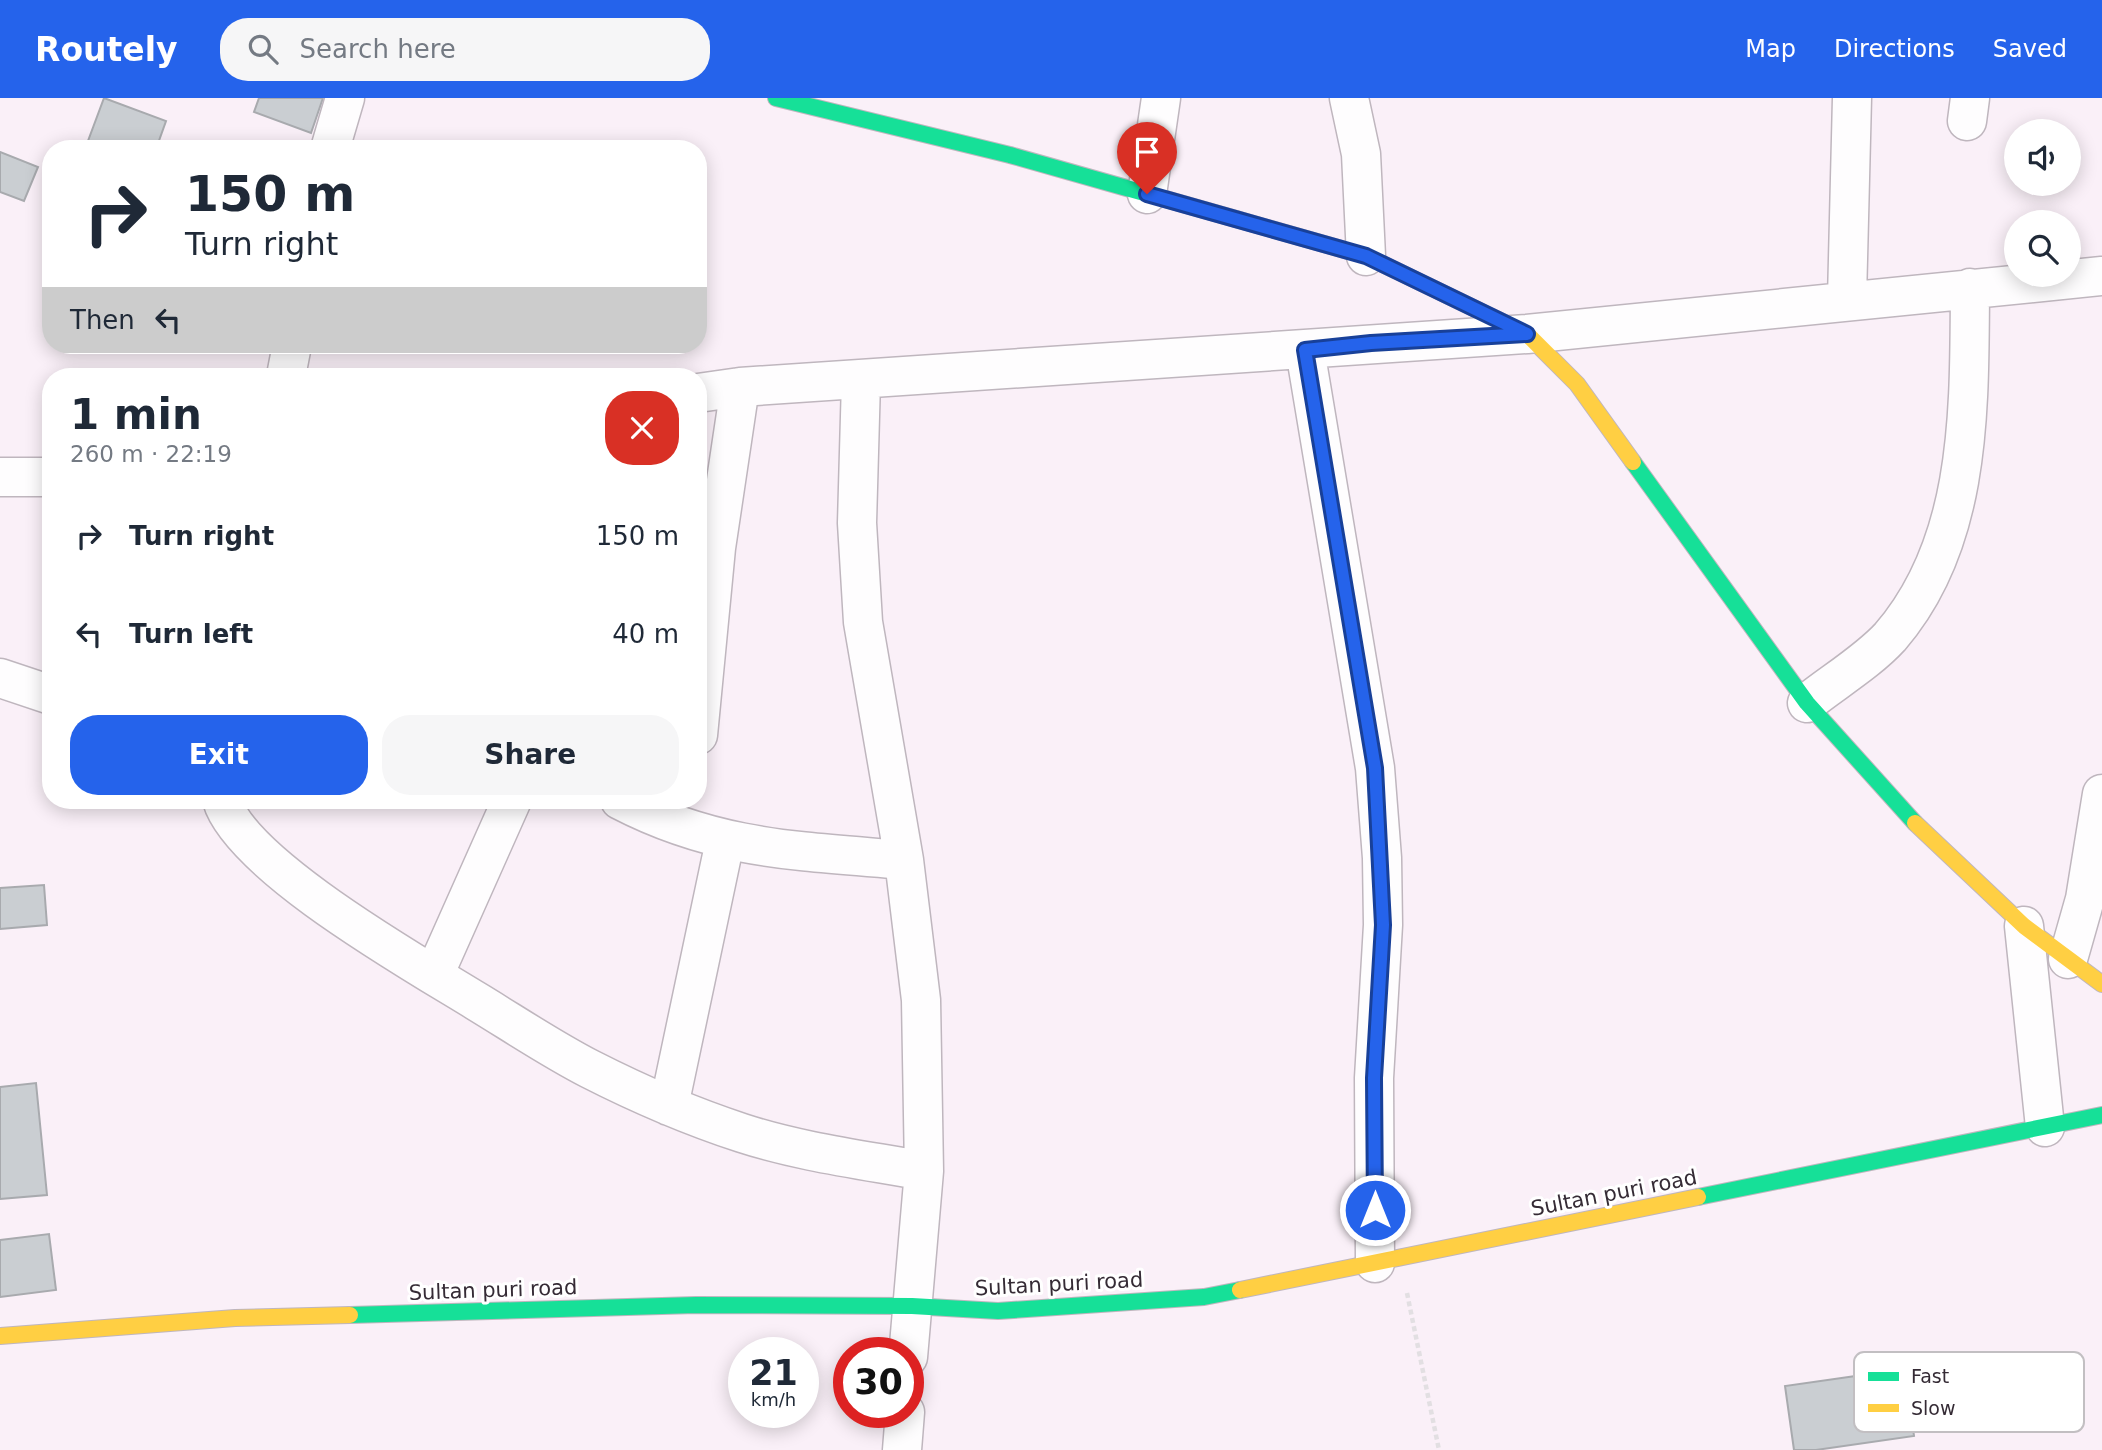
<!DOCTYPE html>
<meta charset="utf-8">
<style>
:root{--surface:#fff;--page:#f6f6f7;--text:#1f2937;--muted:#747a83;--accent:#2563eb}
body{margin:0;font-family:"DejaVu Sans",sans-serif;background:var(--page);color:var(--text);height:100vh;display:flex;flex-direction:column;font-size:26px;white-space:nowrap}
*{box-sizing:border-box;margin:0}
p{font-size:23px;color:var(--muted)}
.icon{flex:none;width:38px;height:38px;fill:none;stroke:currentColor;stroke-width:2;stroke-linecap:round;stroke-linejoin:round}
.map{position:relative;flex:1;overflow:hidden}
.details{position:absolute;left:42px;top:270px;width:665px;height:441px;display:flex;flex-direction:column;background:var(--surface);border-radius:28px;box-shadow:0 4px 18px #0003}
.details>*{flex:none}
.top-card{position:absolute;left:42px;top:42px;width:665px;height:214px;border-radius:28px;box-shadow:0 4px 18px #0003;background:#fff;color:var(--text);overflow:hidden}
.controls{position:absolute;left:2004px;top:21px;display:grid;gap:14px}
.controls a{display:grid;place-items:center;width:77px;height:77px;border-radius:50%;background:var(--surface);box-shadow:0 4px 18px #0003;font-size:35px}
.speed{position:absolute;left:728px;top:1239px;display:flex;gap:14px;font-size:35px;font-weight:700;text-align:center}
.speed>*{display:grid;place-content:center;width:91px;height:91px;border-radius:50%;background:var(--surface);box-shadow:0 4px 18px #0003;line-height:1}
.speed small{font-size:18px;font-weight:400}
.speed .limit{border:10px solid #d22;background:#fff;color:#111}
.pin{position:absolute;display:grid;place-items:center;width:60px;height:60px;color:#fff;margin:-72px -30px;border-radius:50% 50% 50% 0;rotate:-45deg;box-shadow:0 0 7px #0007}
.pin .icon{rotate:45deg}
.me{position:absolute;width:77px;margin:-38px;rotate:0deg;stroke-linejoin:round;filter:drop-shadow(0 0 5px #0008)}
.turn{display:flex;align-items:center;gap:24px;height:147px;padding:0 28px;font-size:32px}
.turn .icon{width:91px;height:91px;stroke-width:2.5}
.turn b{display:block;font-size:49px;line-height:60px}
.then{display:flex;align-items:center;height:66px;padding:0 28px;background:#0003;gap:14px;font-size:26px}
.round{display:grid;place-items:center;flex:none;width:74px;height:74px;border-radius:28px;background:var(--page)}
.head{display:flex;align-items:center;justify-content:space-between;height:119px;padding:0 28px}
h1{font-size:42px;font-weight:800;line-height:52px}
.action{display:flex;gap:14px;margin-top:auto;padding:14px 28px}
.action a{flex:1;height:80px;border-radius:28px;background:var(--accent);color:#fff;font-size:28px;font-weight:800;line-height:80px;text-align:center}
.action a+a{background:var(--page);color:var(--text)}
ul{padding:0;list-style:none}
li{display:flex;align-items:center;gap:21px;height:98px;padding:0 28px}
li div{flex:1}
li b{display:block;font-size:26px}
li em{font-style:normal}
header{display:flex;align-items:center;gap:42px;box-sizing:border-box;height:98px;padding:0 35px;background:var(--accent);color:#fff}
header strong{font-size:33px}
nav{display:flex;gap:38px;margin-inline-start:auto;font-size:24px}
.search{width:490px;height:63px;background:var(--page);display:flex;align-items:center;gap:18px;box-sizing:border-box;padding:0 24px;border-radius:28px;color:var(--muted);font-size:26px}
.map>svg:first-child{display:block}
</style>
<header>
<strong>Routely</strong>
<div class="search"><svg class="icon" aria-label="search" viewBox="0 0 24 24"><circle cx="10" cy="10" r="6"/><path d="M15 15l6 6"/></svg>Search here</div>
<nav><a>Map</a><a>Directions</a><a>Saved</a></nav>
</header>
<div class="map">
<svg width="2102" height="1352" viewBox="0 0 2102 1352">
<rect width="100%" height="100%" fill="#faf0f8"/>
<path fill="#caced2" stroke="#a8aaae" stroke-width="2" d="M104,0L166,23L156,51H85Z
M259,0H323L311,35L254,14Z
M0,54L38,69L24,103L0,94Z
M44,787L47,827L0,831V790Z
M36,985L47,1097L0,1101V989Z
M49,1136L56,1192L0,1199V1142Z
M1905,1271L1914,1338L1816,1352H1794L1785,1288Z"/>
<g fill="none" stroke-linecap="round" stroke-linejoin="round">
<defs>
<path id="street" d="M1349,0L1361,56L1366,158
M1967,23L1970,0
M330,51L345,0
M1147,96L1161,0
M1847,201L1852,0
M1305,252L1375,670L1382,760L1383,827L1374,980L1375,1165
M286,278L292,247
M861,283L857,425L863,524L904,762L921,902L924,1073L908,1259
M698,295L740,289L1527,236L2102,178
M0,379H51
M0,580L51,597
M1807,605C1833,584 1867,564 1890,539C1973,443 1969,309 1970,190
M698,637L716,450L740,289
M222,702C241,767 416,866 476,903C514,926 551,951 590,971C639,996 690,1018 742,1035C800,1054 864,1062 924,1073
M620,702C716,752 799,753 904,762
M2024,828L2045,1029
M2068,861L2085,801L2102,696
M434,877L512,702
M669,1008L725,743
M902,1352L905,1314"/>
<path id="fast" d="M776,0L1010,57L1236,121
M1633,364L1807,605L1915,725
M1698,1099L2102,1017
M350,1217L696,1207L912,1208L998,1213L1204,1199L1240,1192"/>
<path id="slow" d="M1236,121L1366,158L1527,236L1577,286L1633,364
M1915,725L2024,828L2102,886
M1240,1192L1698,1099
M0,1238L235,1220L350,1217"/>
</defs>
<use href="#street" stroke="#bfb6be" stroke-width="41"/>
<use href="#fast" stroke="#bfb6be" stroke-width="18"/>
<use href="#slow" stroke="#bfb6be" stroke-width="18"/>
<path stroke="#e2dfe2" stroke-width="4.5" stroke-dasharray="5 3.5" stroke-linecap="butt" d="M1407,1195L1439,1352"/>
<use href="#street" stroke="#fefdfe" stroke-width="38"/>
<use href="#fast" stroke="#16e098" stroke-width="16"/>
<use href="#slow" stroke="#ffcf43" stroke-width="16"/>
</g>
<g fill="none" stroke-linecap="round" stroke-linejoin="round">
<defs>
<path id="route" d="M1147,96L1366,158L1527,236L1371,245L1305,252L1375,670L1383,827L1374,980L1375,1112"/>
</defs>
<use href="#route" stroke="#184099" stroke-width="18"/>
<use href="#route" stroke="#2563eb" stroke-width="12"/>
</g>
<g text-anchor="middle" dominant-baseline="central" stroke-width="6" stroke-linejoin="round" paint-order="stroke">
<g font-size="21" fill="#352b35" stroke="#fff">
<text transform="translate(1614 1095) rotate(-11)">Sultan puri road</text>
<text transform="translate(1059 1186) rotate(-3)">Sultan puri road</text>
<text transform="translate(493 1192) rotate(-2)">Sultan puri road</text>
</g>
</g>
<rect x="1854" y="1254" width="230" height="80" rx="10" fill="#fff" stroke="#c2bfc2" stroke-width="2"/>
<rect x="1868" y="1274" width="31" height="9" fill="#16e098"/>
<rect x="1868" y="1306" width="31" height="8" fill="#ffcf43"/>
<g font-size="19" fill="#352b35">
<text x="1911" y="1285">Fast</text>
<text x="1911" y="1317">Slow</text>
</g>
</svg>
<div class="controls">
<a><svg class="icon" aria-label="sound" viewBox="0 0 24 24"><path d="M4 9h4l5-4v14l-5-4H4zM17 9q2 3 0 6"/></svg></a>
<a><svg class="icon" aria-label="search" viewBox="0 0 24 24"><circle cx="10" cy="10" r="6"/><path d="M15 15l6 6"/></svg></a>
</div>
<div class="speed"><div>21<small>km/h</small></div><div class="limit">30</div></div>
<div class="pin" style="left:1147px;top:96px;background:#d93025"><svg class="icon" aria-label="arrive" viewBox="0 0 24 24"><path d="M6 21V4h12l-3 4 3 4H6"/></svg></div>
<svg class="me" style="left:1375px;top:1112px" viewBox="-20 -20 40 40"><circle r="17" fill="#2563eb" stroke="#fff" stroke-width="3"/><path d="M0-11L8 9 0 5-8 9z" fill="#fff"/></svg>
<div class="top-card">
<div class="turn"><svg class="icon" aria-label="right" viewBox="0 0 24 24"><path d="M7 20v-9h11M14 6l5 5-5 5"/></svg><div><b>150 m</b>Turn right</div></div>
<div class="then">Then<svg class="icon" aria-label="left" viewBox="0 0 24 24"><path d="M17 20v-9H6M10 6l-5 5 5 5"/></svg></div>
</div>
<section class="details">
<div class="head"><div><h1>1 min</h1><p>260 m · 22:19</p></div><a class="round" style="background:#d93025;color:#fff"><svg class="icon" aria-label="close" viewBox="0 0 24 24"><path d="M6 6l12 12M18 6L6 18"/></svg></a></div>
<ul>
<li><svg class="icon" aria-label="right" viewBox="0 0 24 24"><path d="M7 20v-9h11M14 6l5 5-5 5"/></svg><div><b>Turn right</b></div><em>150 m</em></li>
<li><svg class="icon" aria-label="left" viewBox="0 0 24 24"><path d="M17 20v-9H6M10 6l-5 5 5 5"/></svg><div><b>Turn left</b></div><em>40 m</em></li>
</ul>
<div class="action"><a>Exit</a><a>Share</a></div>
</section>
</div>
